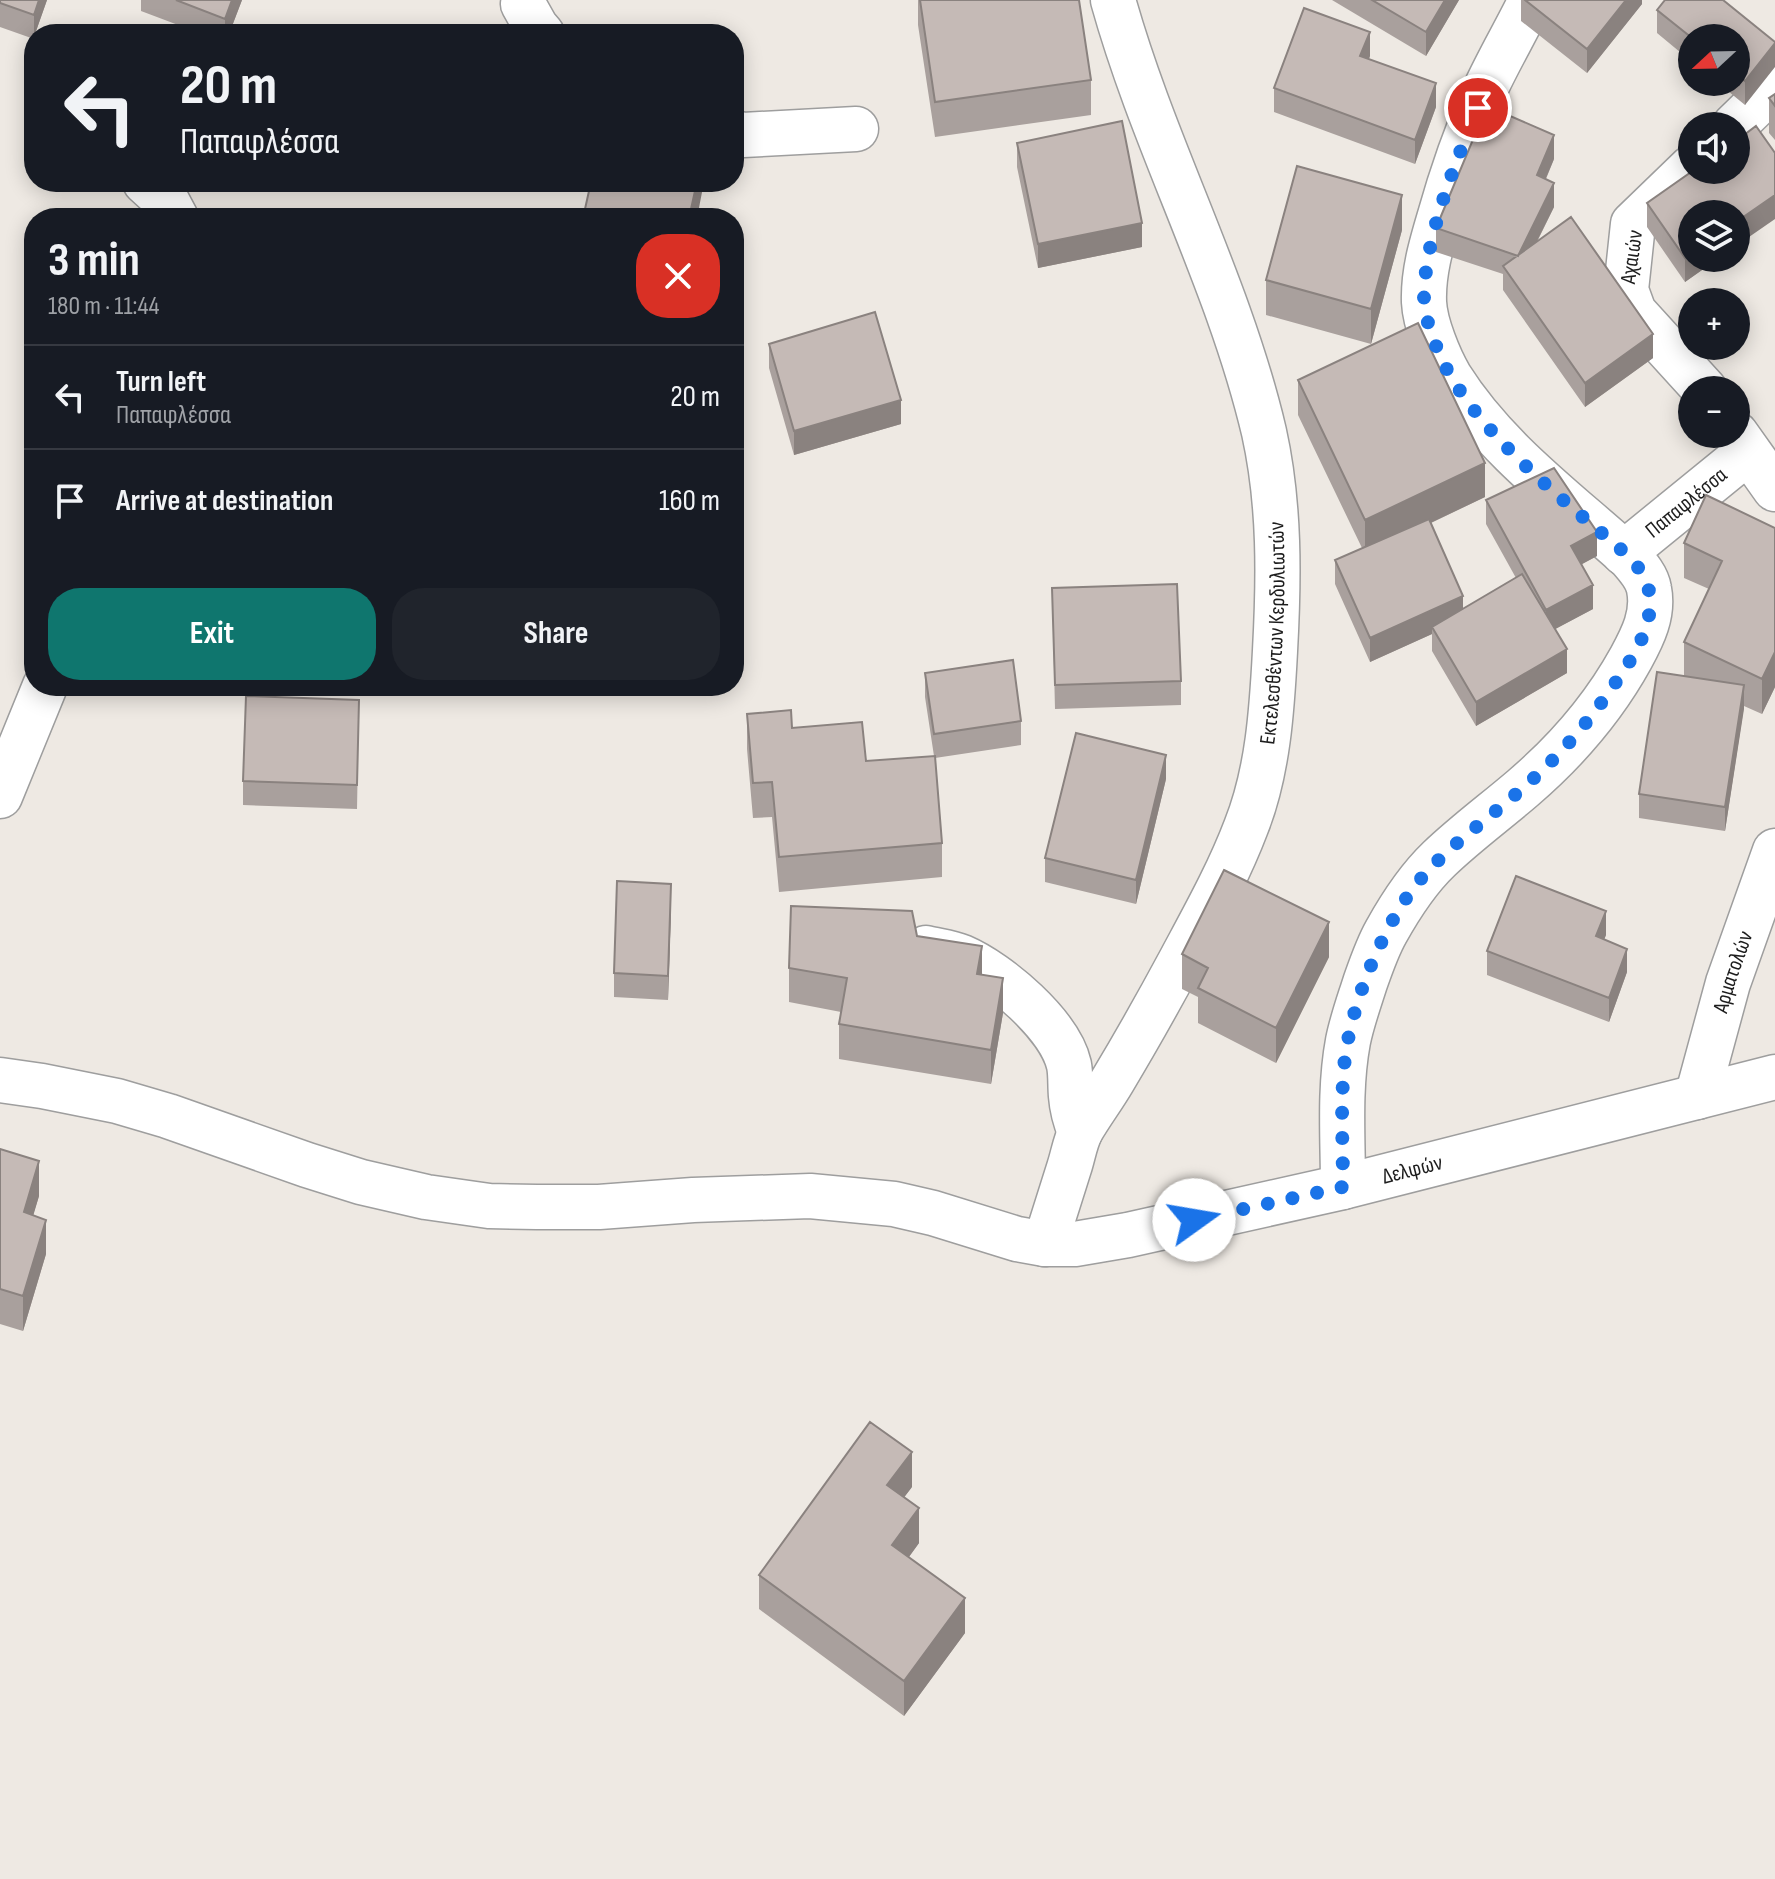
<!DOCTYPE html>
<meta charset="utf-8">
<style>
:root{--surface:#171b24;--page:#20242c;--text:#f1f3f6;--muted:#9ea1a6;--line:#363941;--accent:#0f766e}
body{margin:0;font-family:"Sofia Sans Condensed",sans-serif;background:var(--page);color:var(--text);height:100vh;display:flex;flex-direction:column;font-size:30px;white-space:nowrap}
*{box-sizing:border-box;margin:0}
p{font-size:26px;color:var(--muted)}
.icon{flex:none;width:44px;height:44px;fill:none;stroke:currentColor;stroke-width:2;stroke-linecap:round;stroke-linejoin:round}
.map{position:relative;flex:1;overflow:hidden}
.drawer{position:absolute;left:24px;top:208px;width:720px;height:488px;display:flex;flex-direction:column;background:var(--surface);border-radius:32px;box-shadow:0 4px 20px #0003}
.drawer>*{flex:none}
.top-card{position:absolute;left:24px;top:24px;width:720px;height:168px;border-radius:32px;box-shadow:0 4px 20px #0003;background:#171b24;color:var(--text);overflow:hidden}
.needle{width:52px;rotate:248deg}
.controls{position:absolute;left:1678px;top:24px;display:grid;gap:16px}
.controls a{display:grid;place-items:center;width:72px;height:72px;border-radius:50%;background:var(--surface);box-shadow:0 4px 20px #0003;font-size:40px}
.pin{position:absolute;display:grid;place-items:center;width:68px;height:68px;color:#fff;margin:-34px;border:4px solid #fff;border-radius:50%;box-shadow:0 2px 8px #0007}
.me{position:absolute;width:88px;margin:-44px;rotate:77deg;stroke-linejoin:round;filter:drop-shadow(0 0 6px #0008)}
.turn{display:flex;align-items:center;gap:28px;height:168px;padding:0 24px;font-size:36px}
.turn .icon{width:104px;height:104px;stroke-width:2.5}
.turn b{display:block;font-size:56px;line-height:68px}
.round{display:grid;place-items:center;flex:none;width:84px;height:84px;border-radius:32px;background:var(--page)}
.overview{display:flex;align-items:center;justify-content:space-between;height:136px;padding:0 24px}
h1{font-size:48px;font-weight:700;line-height:60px}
.cta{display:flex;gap:16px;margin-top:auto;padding:16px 24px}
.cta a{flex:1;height:92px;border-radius:32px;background:var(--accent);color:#fff;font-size:32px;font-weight:700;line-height:92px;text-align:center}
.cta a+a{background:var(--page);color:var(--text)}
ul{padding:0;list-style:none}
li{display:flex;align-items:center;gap:24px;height:104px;padding:0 24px;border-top:2px solid var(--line)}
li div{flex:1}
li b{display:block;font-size:30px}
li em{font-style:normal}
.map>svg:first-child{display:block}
</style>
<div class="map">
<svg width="1775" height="1879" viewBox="0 0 1775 1879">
<rect width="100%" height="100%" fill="#eee9e3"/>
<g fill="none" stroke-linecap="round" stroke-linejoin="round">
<defs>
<g id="minor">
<path d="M524,0L523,4L536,27L542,34"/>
<path d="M1734,126L1775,86"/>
<path d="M734,133L743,135L856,129"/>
<path d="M1692,167L1633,224L1626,290L1634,312L1705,390"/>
<path d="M145,182L168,203L176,218"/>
<path d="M1736,434L1775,489"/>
<path id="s1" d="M1624,553L1748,452"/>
<path d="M0,796L45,686"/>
<path d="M926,948C938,951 950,952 962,957C999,973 1060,1025 1069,1065C1071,1075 1070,1086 1071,1096C1072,1109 1075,1120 1080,1132"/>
<path id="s2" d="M0,1080L42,1086L117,1101L168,1116L307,1165L361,1182L426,1197L489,1206L537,1207H599L693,1200L810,1196L894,1204L933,1213L1017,1239L1045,1244H1075L1128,1235L1343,1187L1775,1077"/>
<path id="s3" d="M1697,1097L1728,983L1775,851"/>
<path d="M1343,1187C1343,1139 1339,1089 1348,1041C1352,1021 1359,1002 1365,983C1371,966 1377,948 1386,932C1401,905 1417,880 1439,859C1465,834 1495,812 1523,788C1566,751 1604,707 1631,658C1643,636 1654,614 1649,589C1647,577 1638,567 1630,558C1567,501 1496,450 1450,377C1439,358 1425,324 1424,302C1423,273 1431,246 1439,219C1451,176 1466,133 1484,92C1498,61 1516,31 1531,0"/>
<path id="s4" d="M1045,1244C1053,1219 1061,1193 1069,1168C1073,1156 1075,1142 1081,1130C1091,1113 1103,1097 1113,1080C1137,1040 1160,999 1182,958C1205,915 1229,872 1246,827C1268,772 1272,709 1275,651C1279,578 1280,504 1264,432C1229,283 1154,147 1113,0"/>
</g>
</defs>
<use href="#minor" stroke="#9e9e9e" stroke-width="47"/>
<use href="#minor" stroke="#fff" stroke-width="44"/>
</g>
<path fill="#a9a09d" d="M0,0H47L35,34H34V39L0,27Z
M141,0H242L229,34H202L141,11Z
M918,0H1079L1091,80V115L935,137L918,25Z
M1332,0H1459L1426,56Z
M1521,0H1642V4L1587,73L1521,21Z
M1657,10L1775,42L1745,105L1717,82H1736V38H1692V62L1657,33Z
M1370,56L1369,59L1436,107L1415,164L1274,112V88Z
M1775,94V140L1769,133V98Z
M1017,143L1142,247L1038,268L1017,167Z
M1554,159L1546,179L1554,207L1537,242L1653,358L1585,407L1503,290V274L1436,252V228Z
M1647,203L1692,258H1719L1685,282L1647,227Z
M1402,230L1371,344L1266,315V280Z
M769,344L901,424L794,455L769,368Z
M1298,380L1485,497L1431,523L1463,609L1516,578L1486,524V500L1597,556L1582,564L1593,609L1555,629L1567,673L1476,726L1432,651V634L1370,662L1335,584V560L1362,548L1298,415Z
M1775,528V687L1762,714L1744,706L1725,831L1639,818V794L1684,676V642L1709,589L1684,578V543Z
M1052,588L1181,681V705L1055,709Z
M925,673L1021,721V745L935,758L942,843V877L779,892L772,817L753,818L747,749V714L792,728L866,761L934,756L925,697Z
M359,700L357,809L243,805V781Z
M1166,779L1136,904L1045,882V858Z
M671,908L668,1000L614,997V973Z
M1606,935L1604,939L1627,972L1609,1022L1487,975V951Z
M917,936L982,975L1003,1013L991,1084L839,1059V1024L841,1012L789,1002V968Z
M1182,954L1329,957L1276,1063L1198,1023V997L1182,989Z
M0,1149L39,1196L33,1215L46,1254L23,1331L0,1324Z
M912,1487L904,1497L919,1543L909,1557L965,1633L904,1716L759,1609V1575Z"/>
<path fill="#8a827f" d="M39,0H47L35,34H34V39V15Z
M232,0H242L229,34H225V19Z
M1445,0H1459L1426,56V32Z
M1626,0H1642V4L1587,73V49Z
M1370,32V56L1360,80V56Z
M1775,43V67L1745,105V81Z
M1436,83V107L1415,164V140Z
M1554,135V159L1537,199V175Z
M697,182H704L697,218H689Z
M1554,183V207L1518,279V256Z
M1402,195V230L1371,344V309Z
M1775,195V219L1736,246V222Z
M1142,223V247L1038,268V244Z
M1692,253V258H1719L1685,282V258Z
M1653,334V358L1585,407V383Z
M901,400V424L794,455V431Z
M1485,463V497L1365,554V520Z
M1597,532V556L1571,570V546Z
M1593,585V609L1546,634V610Z
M1463,596V620L1432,627V634L1370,662V638Z
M1567,649V673L1476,726V702Z
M1775,652V687L1762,714V679Z
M1744,685V709L1725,831V807Z
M1166,755V779L1136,904V880Z
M671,884V908L668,1000V976Z
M1606,911V935L1596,960V936Z
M1329,922V957L1276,1063V1028Z
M982,946V981L977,974Z
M1627,949V972L1609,1022V998Z
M1003,978V1013L991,1084V1050Z
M39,1161V1196L24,1247V1212Z
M46,1220V1254L23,1331V1296Z
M912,1452V1487L887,1520V1485Z
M919,1508V1543L892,1580V1545Z
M965,1598V1633L904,1716V1681Z"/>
<path fill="#c5bab6" stroke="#8a827f" stroke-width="2" d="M0,0H39L34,15L0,3Z
M176,0H232L225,19Z
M920,0H1079L1091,80L935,102Z
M1372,0H1445L1426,32Z
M1525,0H1626L1587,49Z
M1665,0H1723L1775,42V43L1745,81L1736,74V38H1692L1657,10Z
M1304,8L1370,32L1360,56L1436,83L1415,140L1274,88Z
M1775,94V106L1769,98Z
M1487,106L1554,135L1537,175L1554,183L1518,256L1436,228Z
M1122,121L1142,223L1038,244L1017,143Z
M1756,126L1775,153V195L1736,222V214H1692V253L1685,258L1647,203L1694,170H1736V141Z
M1297,166L1402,195L1371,309L1266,280Z
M591,182H697L689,218H583Z
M1571,217L1653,334L1585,383L1503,266Z
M875,312L901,400L794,431L769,344Z
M1418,323L1485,463L1365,520L1298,380Z
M1554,468L1597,532L1571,546L1593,585L1546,610L1486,500Z
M1706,495L1775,528V652L1762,679L1684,642L1722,561L1684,543Z
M1429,519L1463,596L1370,638L1335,560Z
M1522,574L1567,649L1476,702L1432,627Z
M1177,584L1181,681L1055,685L1052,588Z
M1013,660L1021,721L934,734L925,673Z
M1657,672L1744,685L1725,807L1639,794Z
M246,696L359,700L357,785L243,781Z
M791,710L792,728L862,722L866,761L935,756L942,843L779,857L772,782L753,783L747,714Z
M1076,733L1166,755L1136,880L1045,858Z
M1224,870L1329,922L1276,1028L1198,988L1208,968L1182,954Z
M1516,876L1606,911L1596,936L1627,949L1609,998L1487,951Z
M617,881L671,884L668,976L614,973Z
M791,906L912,911L917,936L982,946L977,974L1003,978L991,1050L839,1024L847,978L789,968Z
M0,1149L39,1161L24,1212L46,1220L23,1296L0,1289Z
M870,1422L912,1452L887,1485L919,1508L892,1545L965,1598L904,1681L759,1575Z"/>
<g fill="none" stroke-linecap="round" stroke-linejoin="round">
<path stroke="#1a73e8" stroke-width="14" stroke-dasharray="0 25.2" d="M1194,1220L1343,1187C1343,1144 1340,1101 1345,1058C1352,1005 1377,942 1407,897C1437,853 1484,823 1524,787C1561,755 1593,717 1620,676C1634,656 1649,631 1650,606C1652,572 1626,554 1603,534C1545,485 1461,416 1435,343C1430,329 1424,314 1424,299C1424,240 1455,163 1478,108"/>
</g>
<g text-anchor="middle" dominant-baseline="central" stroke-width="8" stroke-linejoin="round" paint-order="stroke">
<g font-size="22" fill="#1d1d1d" stroke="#fff">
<text transform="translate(1632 257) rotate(-82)">Αχαιών</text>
<text stroke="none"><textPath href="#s1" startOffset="80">Παπαφλέσσα</textPath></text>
<text stroke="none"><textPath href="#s4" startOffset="662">Εκτελεσθέντων Κερδυλιωτών</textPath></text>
<text stroke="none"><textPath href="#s3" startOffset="130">Αρματολών</textPath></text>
<text stroke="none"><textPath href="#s2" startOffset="1444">Δελφών</textPath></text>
</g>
</g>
</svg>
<div class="controls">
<a><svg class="needle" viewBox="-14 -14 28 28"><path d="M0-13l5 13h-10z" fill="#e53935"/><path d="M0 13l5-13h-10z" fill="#9ea1a6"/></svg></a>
<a><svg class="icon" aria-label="sound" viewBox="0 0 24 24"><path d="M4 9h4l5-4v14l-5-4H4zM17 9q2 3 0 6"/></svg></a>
<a><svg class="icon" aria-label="layers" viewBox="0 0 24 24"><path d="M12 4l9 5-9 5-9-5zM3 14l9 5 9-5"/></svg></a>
<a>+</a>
<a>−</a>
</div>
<div class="pin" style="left:1478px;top:108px;background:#d93025"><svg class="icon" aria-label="arrive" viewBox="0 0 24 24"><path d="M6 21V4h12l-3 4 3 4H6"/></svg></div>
<svg class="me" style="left:1194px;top:1220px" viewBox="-20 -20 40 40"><circle r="19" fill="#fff"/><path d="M0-13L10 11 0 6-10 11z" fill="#1a73e8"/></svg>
<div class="top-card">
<div class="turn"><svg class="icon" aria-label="left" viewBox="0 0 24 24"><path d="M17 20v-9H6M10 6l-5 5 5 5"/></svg><div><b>20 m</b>Παπαφλέσσα</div></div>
</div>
<section class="drawer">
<div class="overview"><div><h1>3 min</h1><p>180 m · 11:44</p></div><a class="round" style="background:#d93025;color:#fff"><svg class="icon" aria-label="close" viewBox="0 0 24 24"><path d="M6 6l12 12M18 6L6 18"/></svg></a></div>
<ul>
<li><svg class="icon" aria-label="left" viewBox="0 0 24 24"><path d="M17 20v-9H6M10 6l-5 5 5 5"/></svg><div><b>Turn left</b><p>Παπαφλέσσα</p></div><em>20 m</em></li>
<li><svg class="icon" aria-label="arrive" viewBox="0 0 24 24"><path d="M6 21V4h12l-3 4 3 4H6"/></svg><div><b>Arrive at destination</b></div><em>160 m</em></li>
</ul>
<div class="cta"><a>Exit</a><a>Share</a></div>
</section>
</div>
